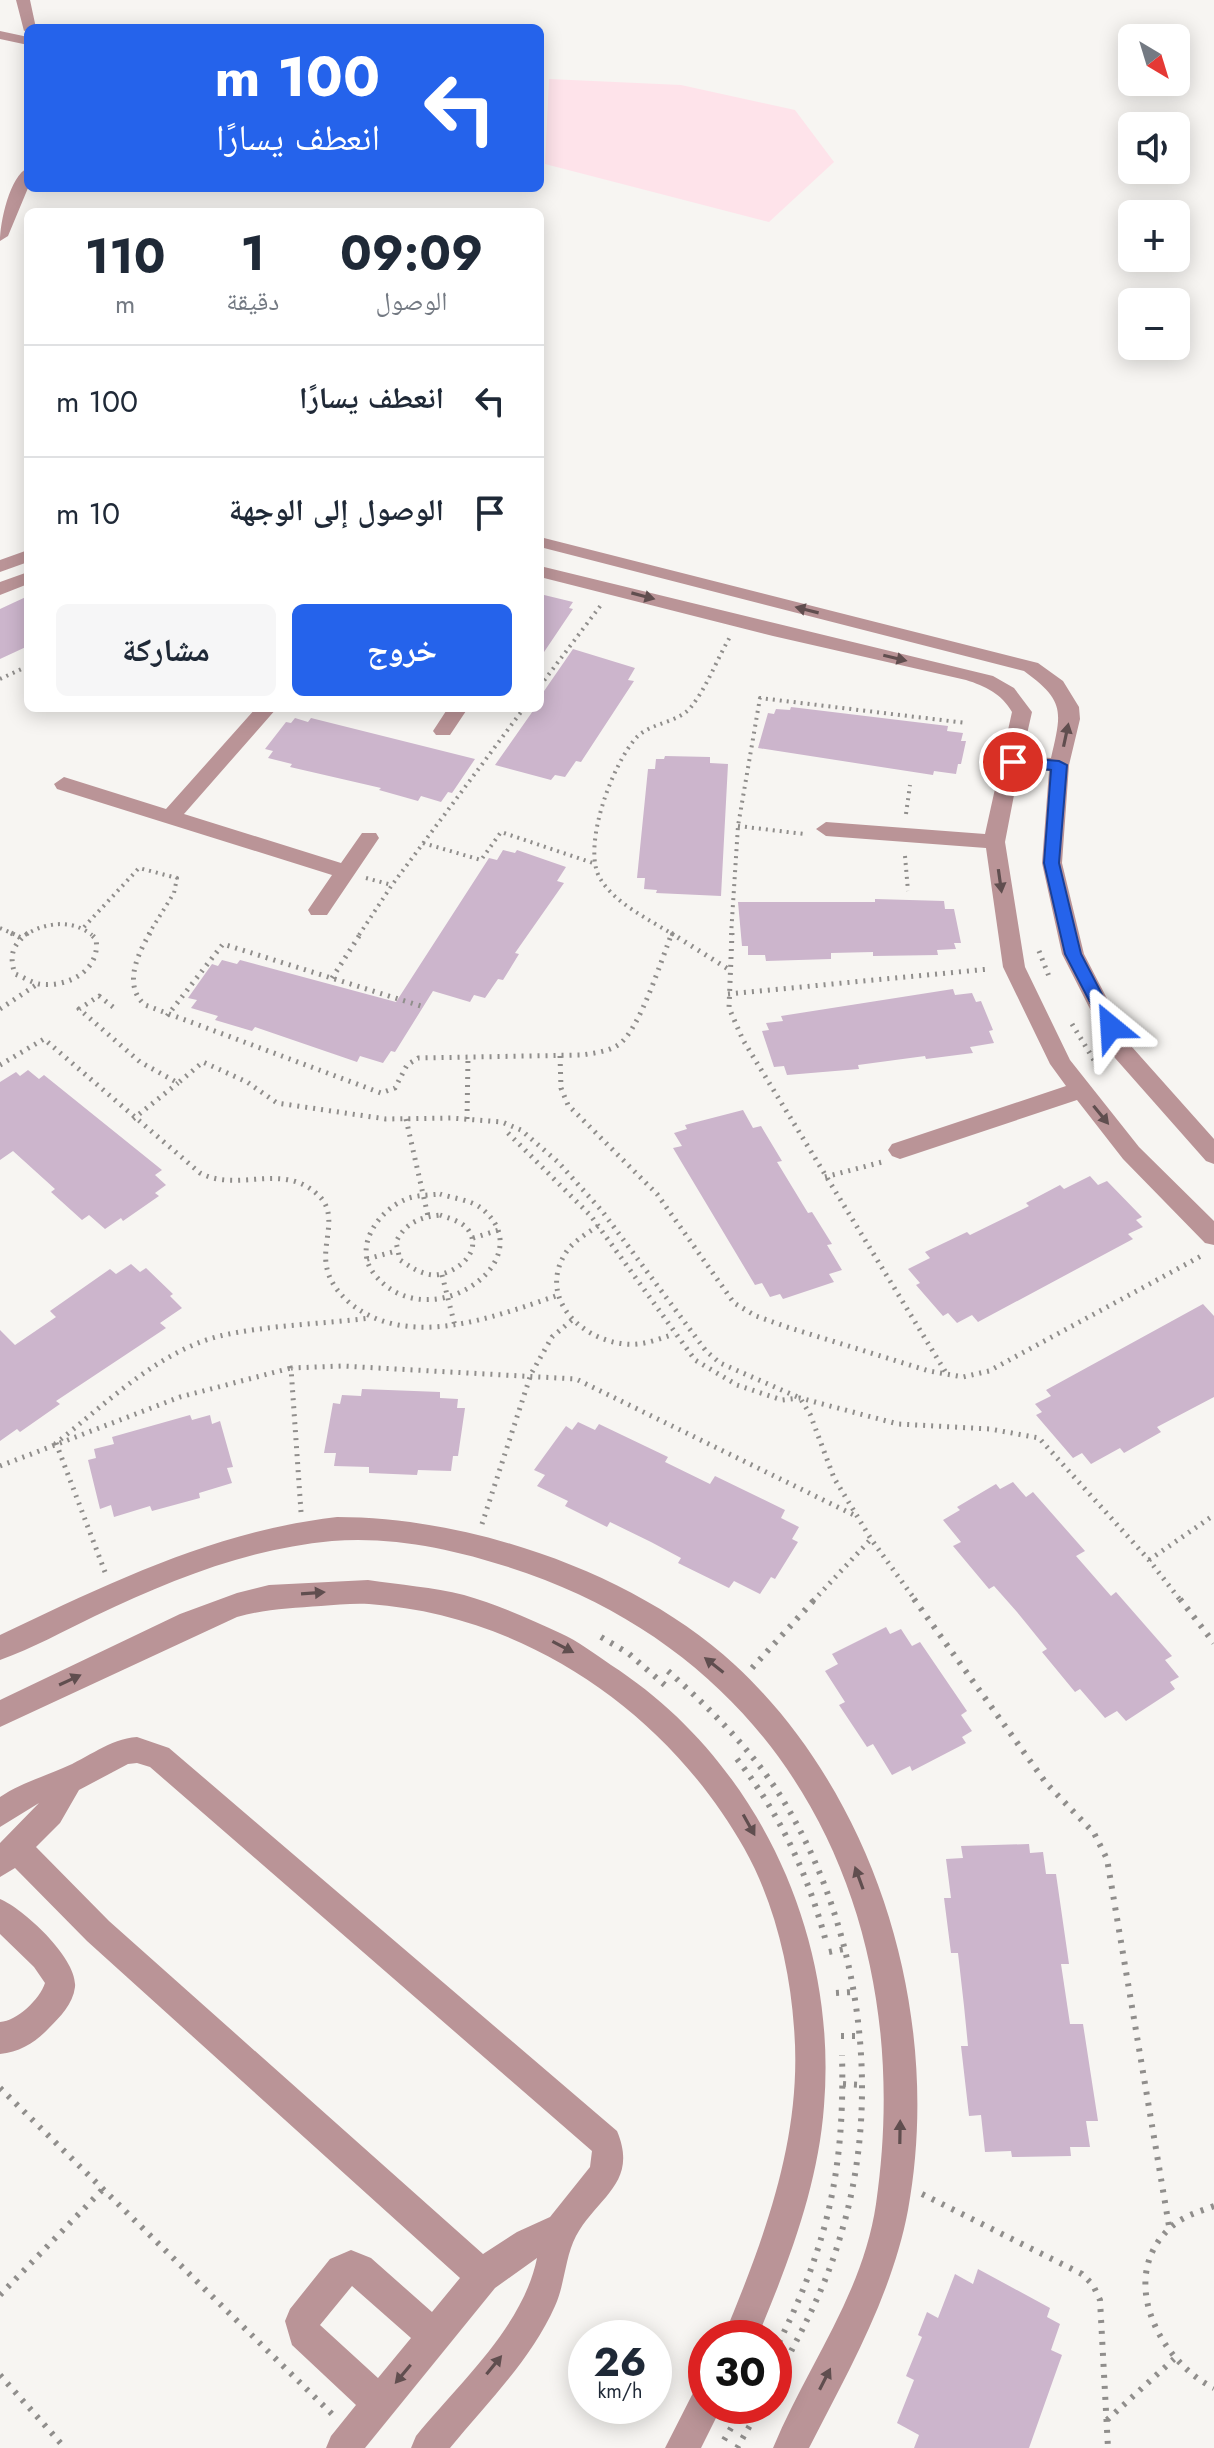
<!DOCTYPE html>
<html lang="ar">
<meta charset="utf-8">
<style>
:root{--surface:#fff;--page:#f6f6f7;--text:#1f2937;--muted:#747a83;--line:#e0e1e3;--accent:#2563eb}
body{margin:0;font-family:Jost,"Noto Naskh Arabic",sans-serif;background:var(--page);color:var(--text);direction:rtl;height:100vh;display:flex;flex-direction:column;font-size:30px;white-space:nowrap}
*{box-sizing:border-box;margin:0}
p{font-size:26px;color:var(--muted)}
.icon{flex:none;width:44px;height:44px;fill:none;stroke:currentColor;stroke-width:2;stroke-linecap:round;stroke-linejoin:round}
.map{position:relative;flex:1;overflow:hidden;direction:ltr}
.details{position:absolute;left:24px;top:208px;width:520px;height:504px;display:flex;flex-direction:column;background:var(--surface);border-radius:12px;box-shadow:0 4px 20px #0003;direction:rtl}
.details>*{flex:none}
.guide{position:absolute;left:24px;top:24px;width:520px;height:168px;border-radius:12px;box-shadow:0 4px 20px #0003;direction:rtl;background:#2563eb;color:#fff;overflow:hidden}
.needle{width:52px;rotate:142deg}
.tools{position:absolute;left:1118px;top:24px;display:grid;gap:16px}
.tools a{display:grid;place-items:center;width:72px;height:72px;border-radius:12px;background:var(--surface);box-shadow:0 4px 20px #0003;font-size:40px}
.speed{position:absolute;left:568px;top:2320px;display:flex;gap:16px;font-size:40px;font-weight:700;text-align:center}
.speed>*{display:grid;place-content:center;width:104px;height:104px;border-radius:50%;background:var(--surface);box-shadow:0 4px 20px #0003;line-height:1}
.speed small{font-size:20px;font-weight:400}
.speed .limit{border:12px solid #d22;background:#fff;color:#111}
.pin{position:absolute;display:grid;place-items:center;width:68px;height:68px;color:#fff;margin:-34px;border:4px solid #fff;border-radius:50%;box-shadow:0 2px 8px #0007}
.me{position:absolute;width:88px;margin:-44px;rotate:333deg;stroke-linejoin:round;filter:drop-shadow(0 0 6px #0008)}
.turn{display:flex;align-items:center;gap:28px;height:168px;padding:0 32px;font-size:36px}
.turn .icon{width:104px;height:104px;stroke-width:2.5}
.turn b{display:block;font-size:56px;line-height:68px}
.eta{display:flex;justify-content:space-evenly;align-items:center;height:136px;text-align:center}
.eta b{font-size:48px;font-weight:700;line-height:56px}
.cta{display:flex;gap:16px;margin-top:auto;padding:16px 32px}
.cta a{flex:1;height:92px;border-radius:12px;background:var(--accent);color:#fff;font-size:32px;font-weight:700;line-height:92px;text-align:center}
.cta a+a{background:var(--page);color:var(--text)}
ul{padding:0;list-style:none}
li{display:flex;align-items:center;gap:24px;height:112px;padding:0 32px;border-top:2px solid var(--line)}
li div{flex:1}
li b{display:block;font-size:30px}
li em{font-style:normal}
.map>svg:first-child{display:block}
</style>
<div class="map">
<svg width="1214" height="2448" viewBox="0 0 1214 2448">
<rect width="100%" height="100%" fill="#f7f5f2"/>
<path fill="#fee3ea" d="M549,79L681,85L795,110L834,162L769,222L545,164Z"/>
<path fill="#ccb5cc" d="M540,594L573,602L569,608L573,609L540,658Z
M28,596V646L0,659V609Z
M573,649L635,668L628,680L634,681L581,762L576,761L565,777L555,775L551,780L495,765L535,708H540L544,694H542Z
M791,707L948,726L947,731L963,733L961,741H966L961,764H958L956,774L934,771L933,775L758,748L768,713L774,714L776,709L790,710Z
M295,718L308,722L311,718L475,759L452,793L448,792L441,802L421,796L418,801L379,790L381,788L290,767L292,764L268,758L273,751L265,749L286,722L291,723Z
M665,756L710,757V763L728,764L721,896L656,893L657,890L644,889L645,878H637L648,769H655L656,759H664Z
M503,850L515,853L517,850L566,867L557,881L564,883L515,953L519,954L503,980L498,979L485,998L474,995L470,1002L433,991L395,1052L391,1051L383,1063L360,1056L357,1062L255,1027L252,1031L215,1020L218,1016L191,1008L197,1000L188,998L212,964L218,966L222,960L237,964L240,960L396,1002L489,858L497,860Z
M875,899L944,901L945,909H954L961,943H954L956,949L937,950L938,955L873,956V952L831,953V959L766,961L765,955H748V946H742L738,902H875Z
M953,989L955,995L972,993L976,1002L981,1001L993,1030L989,1031L994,1043L970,1047L973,1053L926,1059L925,1056L858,1065L859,1069L787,1075L784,1066L774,1067L762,1031L769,1030L766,1023L783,1021L781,1016Z
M28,1070L39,1079L44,1075L162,1170L155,1175L166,1185L155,1193L159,1196L123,1221L121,1218L105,1229L89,1215L82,1220L51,1192L55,1189L13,1151L0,1160V1082L16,1072L20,1076Z
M743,1110L753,1128L761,1126L782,1161L777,1162L808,1213L812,1212L832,1244L827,1245L842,1270L829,1274L834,1282L783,1299L780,1294L770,1297L762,1283L755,1285L673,1148L682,1146L674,1133L687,1129L685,1125Z
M1090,1176L1098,1185L1107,1181L1142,1217L1136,1220L1143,1227L1128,1234L1133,1239L978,1322L972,1315L957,1323L948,1313L943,1316L916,1285L920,1283L908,1269L930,1258L925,1252L967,1232L970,1235L1029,1206L1026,1203L1060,1185L1064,1189Z
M131,1264L140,1272L146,1268L173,1294L170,1296L182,1308L160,1323L166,1328L56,1401L60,1404L20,1432L17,1429L0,1441V1330L15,1345L56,1317L50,1311L110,1269L116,1274Z
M1203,1304L1214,1316V1397L1157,1427L1161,1432L1124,1453L1120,1448L1091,1464L1082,1453L1073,1458L1036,1415L1042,1412L1035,1404L1051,1396L1046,1390Z
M362,1389L440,1392V1398L458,1399L457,1408H465L458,1456H453L451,1471L418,1470L417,1475L369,1473V1467L334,1466L336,1453H324L333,1403L340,1404L342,1395L361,1396Z
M190,1415L192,1420L210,1415L212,1424L220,1421L233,1467L227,1468L232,1483L199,1493L200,1498L152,1511L150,1506L114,1517L111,1505L100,1509L88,1460L96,1458L94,1449L114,1444L112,1437Z
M578,1422L595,1430L599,1424L668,1457L665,1462L710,1484L715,1476L785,1510L781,1518L799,1527L792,1539L798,1542L775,1579L771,1577L760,1594L734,1581L729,1588L678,1563L681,1558L651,1542L610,1522L607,1527L565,1506L568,1501L537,1486L545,1475L534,1470L566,1426L572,1430Z
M1013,1482L1026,1497L1033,1492L1085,1551L1076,1556L1111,1596L1116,1592L1172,1656L1165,1660L1179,1677L1170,1682L1175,1689L1126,1721L1117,1711L1105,1718L1080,1689L1075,1692L1042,1652L1047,1649L1017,1612L994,1586L989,1589L953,1546L961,1542L943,1520L960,1510L957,1507L996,1484L1000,1489Z
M886,1627L890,1634L901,1629L912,1646L920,1642L967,1711L961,1715L972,1731L962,1737L966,1743L912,1771L910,1766L892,1775L873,1744L867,1747L839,1705L845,1702L825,1671L838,1664L832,1654Z
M1029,1844L1030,1853L1043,1852L1046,1874H1056L1069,1964H1061L1070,2024H1083L1098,2121H1086L1090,2147H1070L1071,2156L1012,2157L1011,2151L985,2152L981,2115L969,2116L961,2046H968L964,2006L958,1953H951L944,1898H951L946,1859L963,1858L961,1846Z
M978,2269L1050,2308L1047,2317L1060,2324L1051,2350L1062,2355L1029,2448H914L919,2435L897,2423L914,2380L906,2376L922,2337L918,2335L927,2312L938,2318L955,2274L973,2284Z"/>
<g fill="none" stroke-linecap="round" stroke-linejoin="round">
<path stroke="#908e8c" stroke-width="4" stroke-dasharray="2 5" stroke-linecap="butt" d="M0,679L28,666
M540,686L601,605
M906,814L910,785
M738,826L804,834
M423,843L481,860L501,832L596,864
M905,856L908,891
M366,878L392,885
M84,927L139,868L177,878L174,893L148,935
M0,928L16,935
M25,935C46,922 72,919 92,935
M359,935L392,885L524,708
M672,935L673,932
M674,935C650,920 616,904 601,880C580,849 613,762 637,737C652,722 678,723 691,707C707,687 717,659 730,637
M731,935L738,826L760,698L966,723"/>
<path stroke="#908e8c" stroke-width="5" stroke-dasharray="2 6" stroke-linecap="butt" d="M11,933L21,938
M28,933C12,945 9,956 15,974C23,977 31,982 39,984C68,988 101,970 96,939L90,933
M150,933C137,955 123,986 145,1005L381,1093L395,1088L407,1065L418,1058L582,1055C594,1053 607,1052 618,1045C639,1032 662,958 672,933
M671,933L728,969
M732,933L729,1008L743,1040L948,1376
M1039,951L1050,979
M332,978L361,933
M728,994L989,969
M113,1007L99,996L79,1009L140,1062L178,1083L203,1062L247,1082L277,1103L386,1119L451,1118L502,1122L521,1130L558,1162L602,1211L706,1351L720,1363L800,1398L810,1414L834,1478L871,1539L916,1601
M0,1009L36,985
M167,1016L223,944L424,1007
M1072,1024L1100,1070
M560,1056L561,1088L568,1105L657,1194L734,1303L756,1316L787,1327L929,1371L963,1377L989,1371L1203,1255
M0,1065L44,1039L200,1173C238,1193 282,1162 317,1194C339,1213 323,1239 326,1263C328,1280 338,1293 351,1304C410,1350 493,1317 556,1296
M133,1119L178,1083
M406,1119L428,1216
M467,1119L468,1057
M508,1133L591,1216L695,1360L737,1385L782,1400L800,1398L898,1424L990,1429L1039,1438L1149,1560L1181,1601
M825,1177L882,1162
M440,1194C452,1198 471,1200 481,1208C546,1259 429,1341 375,1275C351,1247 380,1208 409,1198C419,1195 430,1195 440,1194Z
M440,1215C451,1219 466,1222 471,1235C480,1256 452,1275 434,1275C420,1274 411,1267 400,1260L396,1242C405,1223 420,1217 440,1215Z
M598,1226C586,1234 572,1242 565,1254C538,1298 581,1340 625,1344C642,1346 659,1339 674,1334
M473,1238L499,1230
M367,1259L396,1251
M442,1275L455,1326
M0,1466L180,1397L291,1368
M301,1512L291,1368L342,1366L576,1379L854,1515
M482,1524L531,1374L552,1337L572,1320
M1149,1560L1214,1515
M105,1572L56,1443C106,1404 160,1349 224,1335C271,1325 322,1324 370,1318
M813,1601L871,1539"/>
<path stroke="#908e8c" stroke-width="6" stroke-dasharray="3 8" stroke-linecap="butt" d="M914,1599L1046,1783L1094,1833L1107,1859L1169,2226
M1180,1599L1214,1643
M601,1637L628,1653L666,1686
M752,1668L815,1599
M668,1671C708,1707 748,1746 778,1792C858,1918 885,2090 841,2234C826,2287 800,2335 774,2383
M737,1759C779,1813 807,1872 825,1938
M829,1952L844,1949
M836,1993L853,1992
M841,2036H858
M843,2084L861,2085
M0,2088L333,2415
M922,2194L1082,2274L1093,2285L1100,2300L1108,2448
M1214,2206C1198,2212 1183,2216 1170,2228C1116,2278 1160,2362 1214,2388
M0,2295L103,2189
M774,2352C827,2249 845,2171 842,2055
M0,2375L65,2448
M1107,2420L1174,2359
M724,2440L744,2406
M737,2448L761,2406"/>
<path fill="#ba9497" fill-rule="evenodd" d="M16,0H30L36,28L24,31Z
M0,31L28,37V45L0,39Z
M28,168V188L8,236L0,241C0,222 10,175 28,168Z
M540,537L1038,663L1063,681L1079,707L1080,719L1069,765L1062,863L1084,954L1132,1047L1214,1139V1164L1206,1161L1115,1058L1062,954L1042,863L1049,771L1019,769L1005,842L1025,967L1070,1060L1139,1147L1214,1221V1245L1205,1243L1123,1159L1077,1100L900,1159L892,1156L888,1150L892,1144L1066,1086L1050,1064L1003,967L986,848L826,836L816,829L826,822L985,834L1012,712C1002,694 985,686 966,680L773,636L540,577V566L993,676L1014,688L1032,712L1022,756L1051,758C1062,711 1065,701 1024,671L540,547Z
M28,550V562L0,572V560Z
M28,572V584L0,595V582Z
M256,708H277L184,814L341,863L362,833H376L379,838L327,915H311L308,910L332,875L57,789L54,784L64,777L166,809Z
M448,708H468L450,735H436L433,731Z
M337,1517C471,1517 636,1573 735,1665C879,1799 943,2019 908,2210C892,2295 848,2372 809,2448H773C807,2366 863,2294 876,2204C915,1937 806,1682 545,1580C479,1555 403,1535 332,1541C247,1549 171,1580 95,1616C64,1631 33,1648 0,1660V1635C110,1583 215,1531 337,1517Z
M368,1580C400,1585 433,1587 464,1595C496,1604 530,1619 560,1633C578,1641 595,1654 611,1665C757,1759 838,1934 824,2106C818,2187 788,2264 757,2338H723C764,2239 803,2137 794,2028C790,1968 774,1901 744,1848C667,1712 526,1615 369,1604C353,1603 336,1605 321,1606C292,1608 265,1609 237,1617L0,1727V1700L180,1614L237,1593L269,1585Z
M137,1737L169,1748L617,2131C639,2183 597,2197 576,2236C565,2257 565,2284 555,2306C531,2360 487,2403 450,2448H411L416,2436C459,2383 523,2327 537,2258L495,2288L365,2448H326L331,2436L356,2405L292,2345L285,2321L290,2309L330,2259L351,2250L371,2258L432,2312L460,2278L87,1941L15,1868L0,1877V1843L39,1803L0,1827V1797C21,1783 40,1778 63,1768C88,1758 109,1739 137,1737ZM137,1763L150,1767L592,2151L590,2167L550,2217L517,2232L483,2254L109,1921L36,1847L60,1823L79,1790L128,1764ZM352,2286L411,2338L378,2378L320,2325Z
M0,1899C24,1909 78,1959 75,1987C73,2004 60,2017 49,2028C36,2042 20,2052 0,2054V2022C17,2021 40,1999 45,1983L34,1967L0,1934Z
M706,2386V2406H722L701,2448H665L694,2391Z"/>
</g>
<defs><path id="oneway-solid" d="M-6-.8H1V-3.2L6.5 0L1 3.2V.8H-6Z" transform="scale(2)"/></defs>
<g fill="#604e4f">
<use href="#oneway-solid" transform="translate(643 596) rotate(15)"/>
<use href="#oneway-solid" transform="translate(807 610) rotate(-166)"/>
<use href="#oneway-solid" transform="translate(895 658) rotate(13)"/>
<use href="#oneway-solid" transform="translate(1066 735) rotate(-78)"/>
<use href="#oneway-solid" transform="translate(1000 881) rotate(82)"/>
<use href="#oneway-solid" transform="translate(1101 1115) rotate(51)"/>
<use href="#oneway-solid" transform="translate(313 1593) rotate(-4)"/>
<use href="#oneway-solid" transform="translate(563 1647) rotate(28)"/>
<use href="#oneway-solid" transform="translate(714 1665) rotate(-142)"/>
<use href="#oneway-solid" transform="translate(70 1680) rotate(-25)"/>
<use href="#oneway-solid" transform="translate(749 1825) rotate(61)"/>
<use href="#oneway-solid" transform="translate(859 1878) rotate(-110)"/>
<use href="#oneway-solid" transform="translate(900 2132) rotate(-89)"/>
<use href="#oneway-solid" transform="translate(494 2365) rotate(-51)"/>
<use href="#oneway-solid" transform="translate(403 2374) rotate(130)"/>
<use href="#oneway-solid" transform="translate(825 2379) rotate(-63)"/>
</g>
<path fill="#2563eb" stroke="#184099" stroke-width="2" d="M1013,757L1059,761L1067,765L1059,863L1081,954L1119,1027L1117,1031H1105L1065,954L1044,863L1051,770L1007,765V758Z"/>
</svg>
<div class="tools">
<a><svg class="needle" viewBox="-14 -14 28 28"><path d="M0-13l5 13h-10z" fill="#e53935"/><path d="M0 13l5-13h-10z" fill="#747a83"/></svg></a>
<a><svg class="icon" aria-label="sound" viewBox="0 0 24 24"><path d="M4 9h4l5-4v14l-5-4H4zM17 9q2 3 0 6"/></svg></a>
<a>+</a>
<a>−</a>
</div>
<div class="speed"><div>26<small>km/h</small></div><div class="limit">30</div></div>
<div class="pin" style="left:1013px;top:762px;background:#d93025"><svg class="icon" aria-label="arrive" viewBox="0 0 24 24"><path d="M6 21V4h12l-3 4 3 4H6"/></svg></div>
<svg class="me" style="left:1111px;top:1027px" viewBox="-20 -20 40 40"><path d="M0-17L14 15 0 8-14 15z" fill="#2563eb" stroke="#fff" stroke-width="4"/></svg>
<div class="guide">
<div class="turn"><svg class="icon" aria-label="left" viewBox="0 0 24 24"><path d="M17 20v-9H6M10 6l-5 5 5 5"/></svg><div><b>100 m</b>انعطف يسارًا</div></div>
</div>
<section class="details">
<div class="eta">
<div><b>09:09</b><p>الوصول</p></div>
<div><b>1</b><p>دقيقة</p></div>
<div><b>110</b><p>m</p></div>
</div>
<ul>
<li><svg class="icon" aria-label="left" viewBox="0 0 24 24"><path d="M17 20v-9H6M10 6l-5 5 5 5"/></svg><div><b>انعطف يسارًا</b></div><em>100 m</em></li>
<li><svg class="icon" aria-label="arrive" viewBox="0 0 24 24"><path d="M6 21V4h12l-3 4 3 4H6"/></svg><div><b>الوصول إلى الوجهة</b></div><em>10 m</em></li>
</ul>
<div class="cta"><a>خروج</a><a>مشاركة</a></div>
</section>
</div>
